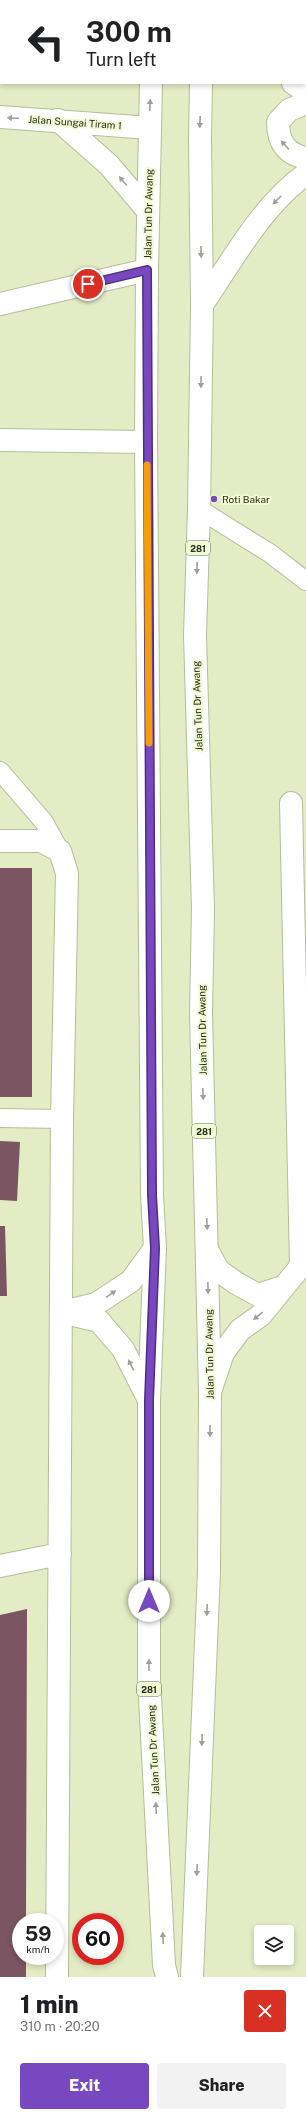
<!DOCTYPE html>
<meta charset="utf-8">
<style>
:root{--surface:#fff;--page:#f2f2f2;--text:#202124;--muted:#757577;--accent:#7848c1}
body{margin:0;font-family:"Public Sans",sans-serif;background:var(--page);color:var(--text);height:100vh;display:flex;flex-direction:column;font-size:15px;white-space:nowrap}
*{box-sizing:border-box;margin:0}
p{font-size:13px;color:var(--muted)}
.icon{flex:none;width:22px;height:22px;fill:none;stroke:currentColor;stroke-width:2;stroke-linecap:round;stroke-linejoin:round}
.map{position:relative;height:1977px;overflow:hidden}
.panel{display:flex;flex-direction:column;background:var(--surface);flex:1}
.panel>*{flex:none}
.guide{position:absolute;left:0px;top:0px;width:306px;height:84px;box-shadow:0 2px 6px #0003;background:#fff;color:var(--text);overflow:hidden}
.buttons{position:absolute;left:254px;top:1925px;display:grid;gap:8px}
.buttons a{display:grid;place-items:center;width:40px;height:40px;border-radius:4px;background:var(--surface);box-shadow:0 2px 6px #0003;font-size:20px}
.speed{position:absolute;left:12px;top:1913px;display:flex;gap:8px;font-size:20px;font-weight:700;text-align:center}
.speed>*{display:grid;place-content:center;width:52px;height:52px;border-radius:50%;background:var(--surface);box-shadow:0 2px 6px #0003;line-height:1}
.speed small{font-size:10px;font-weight:400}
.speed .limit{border:6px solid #d22;background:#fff;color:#111}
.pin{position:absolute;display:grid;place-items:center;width:34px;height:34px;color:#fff;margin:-17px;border:2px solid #fff;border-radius:50%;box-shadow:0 1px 4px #0007}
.me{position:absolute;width:44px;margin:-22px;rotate:0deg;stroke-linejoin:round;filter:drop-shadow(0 0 3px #0008)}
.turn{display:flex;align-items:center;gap:14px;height:84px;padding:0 20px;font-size:18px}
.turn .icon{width:52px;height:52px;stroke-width:2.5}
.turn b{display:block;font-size:28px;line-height:34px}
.round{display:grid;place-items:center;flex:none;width:42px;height:42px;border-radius:4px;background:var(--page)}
.head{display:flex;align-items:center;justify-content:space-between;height:68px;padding:0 20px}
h1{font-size:24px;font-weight:800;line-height:30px}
.action{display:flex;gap:8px;margin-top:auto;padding:8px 20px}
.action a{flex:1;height:46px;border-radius:4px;background:var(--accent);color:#fff;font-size:16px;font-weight:800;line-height:46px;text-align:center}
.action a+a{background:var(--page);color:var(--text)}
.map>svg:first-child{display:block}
</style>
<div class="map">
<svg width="306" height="1977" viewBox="0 0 306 1977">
<rect width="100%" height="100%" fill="#e3ecc5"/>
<path fill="#7b5561" d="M0,868H32V1097H0Z
M0,1141L20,1142L17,1201L0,1200Z
M0,1226H5L7,1296H0Z
M27,1609L26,1922H21V1956H26V1977H0V1615Z"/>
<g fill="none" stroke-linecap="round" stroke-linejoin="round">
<defs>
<path id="lane" d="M199,509L271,554L306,581
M0,771L44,822L60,851
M0,1118L62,1119"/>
<path id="street" d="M0,69H1
M306,103L289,110L278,122C278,142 286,154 306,158
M0,117L150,128
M0,304L147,270
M0,440L146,442
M291,803L301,1266
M0,841H41L60,851L67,873L62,1119L57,1977
M207,1249L218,1270L236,1283L258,1295L283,1287
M67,1311L96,1304L131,1281L155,1248
M61,1312L99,1321L123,1349L149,1400
M211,1389L223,1353L240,1330L261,1315L301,1266H306
M0,1566L60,1554"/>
<path id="primary" d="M219,0L220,1
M134,1V0
M152,1V0
M204,1V0
M151,83L147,270L146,442L152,1195L155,1248L149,1400V1678L164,1965L167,1977
M293,83L306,92
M58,120L109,165L148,211
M202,305C232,261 262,205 306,174
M192,1977L209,1571L210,1392L201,1013L203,909L195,635L199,509L202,305L200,137L201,83"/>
</defs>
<use href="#lane" stroke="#b6be98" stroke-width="20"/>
<use href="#street" stroke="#b6be98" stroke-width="24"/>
<use href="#primary" stroke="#b6be98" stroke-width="24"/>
<use href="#lane" stroke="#fff" stroke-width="18"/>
<use href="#street" stroke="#fff" stroke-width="22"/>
<use href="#primary" stroke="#fff" stroke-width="22"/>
</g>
<defs><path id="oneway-solid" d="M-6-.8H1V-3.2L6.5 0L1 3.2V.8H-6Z"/></defs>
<g fill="#9fa09a">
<use href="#oneway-solid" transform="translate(150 105) rotate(-88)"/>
<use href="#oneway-solid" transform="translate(13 118) rotate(-177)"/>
<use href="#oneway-solid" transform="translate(200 122) rotate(92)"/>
<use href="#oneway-solid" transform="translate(285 145) rotate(-132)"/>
<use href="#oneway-solid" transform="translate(123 181) rotate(-130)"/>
<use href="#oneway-solid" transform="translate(277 200) rotate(135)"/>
<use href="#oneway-solid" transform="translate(201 252) rotate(89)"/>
<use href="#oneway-solid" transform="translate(201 382) rotate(91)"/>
<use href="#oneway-solid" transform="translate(197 568) rotate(92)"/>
<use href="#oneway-solid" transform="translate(203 1094) rotate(88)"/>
<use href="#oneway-solid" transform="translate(207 1224) rotate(88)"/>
<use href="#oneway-solid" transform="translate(208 1288) rotate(89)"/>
<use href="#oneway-solid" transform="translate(111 1294) rotate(-34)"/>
<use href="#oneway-solid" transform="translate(258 1316) rotate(141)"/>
<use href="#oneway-solid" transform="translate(131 1365) rotate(-117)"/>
<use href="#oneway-solid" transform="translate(210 1431) rotate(90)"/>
<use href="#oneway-solid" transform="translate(207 1610) rotate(92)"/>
<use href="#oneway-solid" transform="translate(149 1665) rotate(-90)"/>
<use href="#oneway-solid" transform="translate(202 1740) rotate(92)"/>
<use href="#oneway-solid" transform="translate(156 1808) rotate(-93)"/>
<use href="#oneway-solid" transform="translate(197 1870) rotate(92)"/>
<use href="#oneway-solid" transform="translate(163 1938) rotate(-93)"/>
</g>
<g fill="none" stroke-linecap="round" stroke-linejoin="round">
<defs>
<path id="route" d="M88,284L147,270L152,1195L155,1248L149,1400V1601"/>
</defs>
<use href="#route" stroke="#4e2f7d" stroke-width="10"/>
<use href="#route" stroke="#7848c1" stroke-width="7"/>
<path stroke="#f59e0b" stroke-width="7" d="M147,465L149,743"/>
</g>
<circle fill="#7848c1" stroke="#f1fad2" stroke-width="1.5" cx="214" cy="499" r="4"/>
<g text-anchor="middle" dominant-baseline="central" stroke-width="4" stroke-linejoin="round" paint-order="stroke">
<g fill="#f1fad2" stroke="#656a54" stroke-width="1">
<rect x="186" y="541" width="24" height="14" rx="3"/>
<rect x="192" y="1124" width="24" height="14" rx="3"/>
<rect x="137" y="1682" width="24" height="14" rx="3"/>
</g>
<g font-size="9" font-weight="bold" fill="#292c1e">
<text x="198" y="548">281</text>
<text x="204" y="1131">281</text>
<text x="149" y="1689">281</text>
</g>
<g font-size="10" fill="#292c1e" stroke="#f1fad2">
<text transform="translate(75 122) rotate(4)">Jalan Sungai Tiram 1</text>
<text transform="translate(148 214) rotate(-89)">Jalan Tun Dr Awang</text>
<text transform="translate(197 706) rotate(-92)">Jalan Tun Dr Awang</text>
<text transform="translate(202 1030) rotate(-91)">Jalan Tun Dr Awang</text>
<text transform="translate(209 1354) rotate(-91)">Jalan Tun Dr Awang</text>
<text transform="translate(153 1750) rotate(-93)">Jalan Tun Dr Awang</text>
</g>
<g font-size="10" fill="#292c1e" stroke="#f1fad2" text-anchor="start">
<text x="222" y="499">Roti Bakar</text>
</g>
</g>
</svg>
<div class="buttons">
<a><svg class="icon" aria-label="layers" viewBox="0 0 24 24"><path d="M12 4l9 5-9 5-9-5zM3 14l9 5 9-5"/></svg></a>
</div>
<div class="speed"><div>59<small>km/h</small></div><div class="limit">60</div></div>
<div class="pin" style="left:88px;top:284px;background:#d93025"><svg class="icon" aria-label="arrive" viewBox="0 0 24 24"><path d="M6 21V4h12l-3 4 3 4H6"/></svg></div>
<svg class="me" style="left:149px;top:1601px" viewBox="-20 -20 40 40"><circle r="19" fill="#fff"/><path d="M0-13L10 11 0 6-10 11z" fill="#7848c1"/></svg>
<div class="guide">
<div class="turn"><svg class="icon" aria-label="left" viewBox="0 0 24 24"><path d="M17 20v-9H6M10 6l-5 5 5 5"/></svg><div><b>300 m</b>Turn left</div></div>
</div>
</div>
<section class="panel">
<div class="head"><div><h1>1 min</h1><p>310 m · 20:20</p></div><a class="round" style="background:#d93025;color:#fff"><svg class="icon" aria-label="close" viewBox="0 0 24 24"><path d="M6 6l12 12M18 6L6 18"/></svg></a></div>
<div class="action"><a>Exit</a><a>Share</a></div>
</section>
